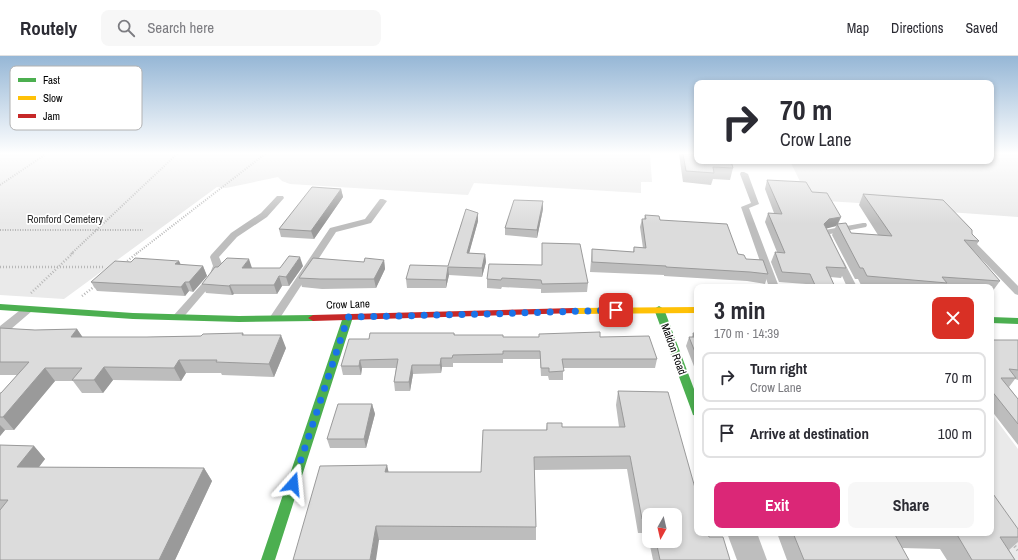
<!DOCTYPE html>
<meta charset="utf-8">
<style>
:root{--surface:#fff;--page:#f7f7f7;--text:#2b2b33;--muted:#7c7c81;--line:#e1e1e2;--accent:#db2777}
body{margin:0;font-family:"Archivo Narrow",sans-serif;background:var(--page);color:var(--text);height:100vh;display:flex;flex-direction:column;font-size:15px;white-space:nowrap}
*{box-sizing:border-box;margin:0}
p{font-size:13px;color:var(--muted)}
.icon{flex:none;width:22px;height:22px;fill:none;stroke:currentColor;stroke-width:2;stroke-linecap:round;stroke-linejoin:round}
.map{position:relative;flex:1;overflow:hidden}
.details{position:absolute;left:694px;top:228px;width:300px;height:252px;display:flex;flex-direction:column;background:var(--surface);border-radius:8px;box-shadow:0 2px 6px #0003}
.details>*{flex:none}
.guide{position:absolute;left:694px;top:24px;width:300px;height:84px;border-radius:8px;box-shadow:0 2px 6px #0003;background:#fff;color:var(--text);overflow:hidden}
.needle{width:26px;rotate:188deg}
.tools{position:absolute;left:642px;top:452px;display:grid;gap:8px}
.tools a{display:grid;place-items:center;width:40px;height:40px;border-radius:8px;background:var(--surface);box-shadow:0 2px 6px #0003;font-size:20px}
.pin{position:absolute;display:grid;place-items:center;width:34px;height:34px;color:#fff;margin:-17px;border-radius:8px;box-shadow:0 2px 6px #0006}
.me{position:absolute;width:44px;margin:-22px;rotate:18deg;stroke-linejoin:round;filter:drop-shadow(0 0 3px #0008)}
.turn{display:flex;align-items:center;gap:14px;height:84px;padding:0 20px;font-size:18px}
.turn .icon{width:52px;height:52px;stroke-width:2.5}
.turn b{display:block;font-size:28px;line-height:34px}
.round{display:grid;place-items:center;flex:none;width:42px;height:42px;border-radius:8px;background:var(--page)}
.summary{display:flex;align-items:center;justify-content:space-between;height:68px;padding:0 20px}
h1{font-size:24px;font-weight:700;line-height:30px}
.action{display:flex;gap:8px;margin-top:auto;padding:8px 20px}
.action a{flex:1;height:46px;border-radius:8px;background:var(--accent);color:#fff;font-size:16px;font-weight:700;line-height:46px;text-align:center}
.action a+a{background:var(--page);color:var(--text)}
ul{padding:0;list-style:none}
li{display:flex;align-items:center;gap:12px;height:50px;margin:0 8px 6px;padding:0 12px;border:2px solid var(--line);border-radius:8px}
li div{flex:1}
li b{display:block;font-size:15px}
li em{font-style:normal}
header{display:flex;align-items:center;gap:24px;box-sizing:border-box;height:56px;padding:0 20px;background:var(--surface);border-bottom:1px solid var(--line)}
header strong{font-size:19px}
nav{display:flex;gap:22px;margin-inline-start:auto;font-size:14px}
.search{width:280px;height:36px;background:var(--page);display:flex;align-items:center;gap:10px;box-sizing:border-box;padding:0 14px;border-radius:8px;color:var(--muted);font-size:15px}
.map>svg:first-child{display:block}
</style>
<header>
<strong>Routely</strong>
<div class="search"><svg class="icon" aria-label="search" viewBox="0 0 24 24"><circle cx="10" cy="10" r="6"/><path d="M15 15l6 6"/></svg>Search here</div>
<nav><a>Map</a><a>Directions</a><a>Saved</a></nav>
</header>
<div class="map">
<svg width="1018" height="504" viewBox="0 0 1018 504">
<rect width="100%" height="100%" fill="#fff"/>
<path fill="#eaeaea" d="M0,98H650L652,126H641V137L474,127L468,139L290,128L282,125L278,121L226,132L217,131L64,243L0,239Z
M991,98H1018V161L879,151L876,148L809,144L790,105H991Z
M991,357L1018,393V504H1006L991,475Z"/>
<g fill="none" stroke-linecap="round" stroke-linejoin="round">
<path stroke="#b8b8b8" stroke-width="2" stroke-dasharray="1 1.5" stroke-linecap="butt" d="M0,129L46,98
M0,174H143
M71,198L177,98
M136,198L265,98"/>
<path stroke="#b8b8b8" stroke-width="2.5" stroke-dasharray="1 2" stroke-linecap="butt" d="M125,207L137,197
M0,211H103
M31,237L73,197
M82,240L95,230"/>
<path stroke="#b8b8b8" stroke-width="3.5" stroke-dasharray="1.5 2.5" stroke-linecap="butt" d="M1012,487L1018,494"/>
<path fill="#bebebe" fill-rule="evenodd" d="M741,116H744L748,118L759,148L749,152L779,231H769L741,151L751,147L740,118Z
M277,140H283L284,142L267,161L237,181L219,201L223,210L216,223L181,264H173L172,262L173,260L209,220L213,210L210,201L211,199L231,177L261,157Z
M380,143H383L387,145L371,167L336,176L278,265H270L269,263L270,261L330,172L365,163Z
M863,167H866L867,169L866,171L830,178L833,185L829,188L826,187L821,177L825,174Z
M970,183L973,184L1018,230V239L1015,238L967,188L966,186Z
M839,201L843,204L857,231H847L835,204Z
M28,250L33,253L32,255L4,279L0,280V270L24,251Z"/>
<path fill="#bebebe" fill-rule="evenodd" d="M727,477H757L767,504H737Z"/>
<path fill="#4caf50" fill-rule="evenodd" d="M0,248L133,257L239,260L313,259L318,262L313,265L239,266L133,263L0,254Z
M659,250L664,253L697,341V360L693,359L692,356L654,253Z
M348,258L353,261L275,504H261L343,261Z
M991,261L1018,262V268L991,267Z"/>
<path fill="#ffc107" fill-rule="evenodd" d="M697,251V257L574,258L569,255L574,252Z"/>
<path fill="#c62828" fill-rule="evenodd" d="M574,252L577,253L579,255L577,257L313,265L308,262L313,259Z"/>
</g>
<path fill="#bdbdbd" d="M679,98H697L733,112L730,124L713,123L711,129L683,126Z
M767,124L812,136L841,161L838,168L851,177L878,179L859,149L863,138L972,178L979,185L973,194L1000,225L992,236H991V231H862L858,223H855L832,179L836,170L826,172L846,212L841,222L830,221L835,231H807L806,228L779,226L771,206L775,196H777L765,166L768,157H774L765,133Z
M341,133L343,141L314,183L281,181L279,173Z
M543,145V153L537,182L505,179V172Z
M478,157V165L469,197L485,198L486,206L482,221L449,219L446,232H407L406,223L448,210Z
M645,159L660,164L738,198L768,218L765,228L747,225L664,220V219L590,216L592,193L633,196L634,191L643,192L640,171L642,163H644Z
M542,187L588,227L587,236L541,237V233L502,231L501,233L487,232V223L542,209Z
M384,204L385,213L376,232L322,233L302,231L299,222Z
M179,205L181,209L203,210L207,220L193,236L189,235L185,240L97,235L91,226L131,206Z
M303,210L289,230H282L277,238H234L232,239L206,237L202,228L252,212H280Z
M0,272L35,274L77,273L82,281H147L201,280L243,277L244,279L286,292L274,321L222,319L221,317H186L181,325L113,324L103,337H82L73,325H55L14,374H5L0,380V337H1L17,319H0Z
M454,277L455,279L503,281H600L657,303L655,312H563V324H549L548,320H541L540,303H503V307H453V311H442L441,317L413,318L410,335H395L394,326L396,312H362L361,319H343L341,310L369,283Z
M693,277H697V318L686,290L689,281H692Z
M991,284H1018V324L1015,323L1009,331L1018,343V389L991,354Z
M618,335L709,481L730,504H653L649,485H675L649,459V482L648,477H638L627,413L534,414L536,471V484H379L293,504L387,409L388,416H481L546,374L547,367L562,371H619L616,349Z
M372,348L375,358L366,392H330L327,383Z
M0,389L34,390L45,403L39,411L204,412L212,425L175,504H0Z
M1018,473V486L1009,494L1015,504H947L940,493L902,492L909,504H787L777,477H991Z"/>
<path fill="#9a9a9a" d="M341,133L343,141L314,183L311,175Z
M543,145V153L537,182V174Z
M478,157V165L467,205V197Z
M841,161L837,169V168L836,170L825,173L824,168L829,163Z
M485,198L486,206L482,221V212Z
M300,201L303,210L289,230L286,221Z
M249,203L252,212H242Z
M384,204L385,213L376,232L374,223Z
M179,205L183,214L175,208Z
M203,210L207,220L193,236L189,226Z
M448,211L449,219L446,232V224Z
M279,220L282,230L277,238L274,229Z
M185,226L189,235L185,240L181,231Z
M230,229L234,238L232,239L229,230Z
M77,273L86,286L71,281Z
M281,279L286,292L274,321L269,308Z
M441,302L442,311L441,317L440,309Z
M179,304L186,317L181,325L174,312Z
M360,304L362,312L361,319L359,310Z
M412,309L413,318L410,335L409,326Z
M104,311L113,324L103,337L94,324Z
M45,312L55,325L14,374L3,361Z
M372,348L375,358L366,392L364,383Z
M0,369L5,374L0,380Z
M34,390L45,403L29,424L17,411Z
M387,409L390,422L385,416Z
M204,412L212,425L175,504H159Z
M376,470L379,484L376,504H370Z"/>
<path fill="#dcdcdc" stroke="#9a9a9a" d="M683,98H697V105H731L733,112L713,111L714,117L686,115Z
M767,124L806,126L812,136L827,137L841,161L829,163L824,168L846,212L826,211L835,231L815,229L810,218L782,216L775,196L785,197L768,157L782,158Z
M312,131L341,133L311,175L279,173Z
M863,138L943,144L972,174V178L979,185L964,184L1000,225L942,221L947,227L867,220L863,212H860L837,168L846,167L851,177L892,180Z
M514,144L543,145L537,174L505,172Z
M466,153L478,157L467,197L485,198L482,212L448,211L446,224L406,223L410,209L448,210Z
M645,159L659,160L660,164L727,168L738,198L744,199L746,203L763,204L768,218L750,216L666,211V210L592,206V193L634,196V191L646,192L642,163H646Z
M542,187L580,188L588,227L542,228L541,224L502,222L501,224L487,223L489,208L542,209Z
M289,200L300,201L286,221L279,220L274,229H230L229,230L202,228L215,211H218L227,202L249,203L242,212H280Z
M135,202L179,205L175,208L203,210L189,226H185L181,231L91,226L115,205L131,206Z
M313,202L364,206L365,202L384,204L374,223H320L299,222Z
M0,272L35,274L77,273L71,281H147L201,280L203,278L243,277L242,279H281L269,308L216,306L217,304H179L174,312L104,311L94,324H72L82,312H45L3,361H0V337H1L29,306H0Z
M600,276V281L649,280L657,303H562L564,315L549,316V312H541L540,295H503V298L453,299L452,302H441L440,309H412L409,326H394L398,303L360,304L359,310H341L349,283H369L370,277H454V279H503V281H539V278Z
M693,277H697V301L689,281H694Z
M991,284H1018V314L1009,313L1016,322H1001L1018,343V368L991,334Z
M618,335L668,336L697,439V477H708L709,481H723L730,504H660L656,485H675V459H649V464L642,463L630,400L534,401L536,471L376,470L370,504H293L320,410L387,409L385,416H481L483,374H547V367H562V371H625Z
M338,348H372L364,383H327Z
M0,389L34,390L17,411L204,412L159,504H0V454L8,444H0Z
M991,435L1018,473V481H1000L1015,504H972L956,477H954H991Z
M793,477H894L909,504H804Z"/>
<linearGradient id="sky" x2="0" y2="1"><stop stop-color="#96b7d6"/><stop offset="0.58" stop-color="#fff"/><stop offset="1" stop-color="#fff" stop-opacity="0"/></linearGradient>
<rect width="1018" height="168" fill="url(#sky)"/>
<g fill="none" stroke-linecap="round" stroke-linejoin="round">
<path stroke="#1a73e8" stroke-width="7" stroke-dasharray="0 12.6" d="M293,428L348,261L488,258L616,254"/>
</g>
<g text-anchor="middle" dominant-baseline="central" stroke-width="3.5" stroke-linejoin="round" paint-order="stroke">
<g font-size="11" fill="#2f2f2f" stroke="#fff">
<text x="65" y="163">Romford Cemetery</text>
</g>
<g font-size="11" fill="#000" stroke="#fff">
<text transform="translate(348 248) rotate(-2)">Crow Lane</text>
<text transform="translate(674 293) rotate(70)">Maldon Road</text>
</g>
</g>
<rect x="10" y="10" width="132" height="64" rx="6" fill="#fff" stroke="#b2b2b2" stroke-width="1"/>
<rect x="18" y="22" width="18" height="4" fill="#4caf50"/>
<rect x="18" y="40" width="18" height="4" fill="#ffc107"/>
<rect x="18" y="58" width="18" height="4" fill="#c62828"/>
<g font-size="11" fill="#000">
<text x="43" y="28">Fast</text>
<text x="43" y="46">Slow</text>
<text x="43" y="64">Jam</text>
</g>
</svg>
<div class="tools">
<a><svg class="needle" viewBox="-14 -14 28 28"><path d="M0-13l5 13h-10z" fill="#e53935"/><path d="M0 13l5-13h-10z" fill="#7c7c81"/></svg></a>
</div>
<div class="pin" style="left:616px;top:254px;background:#d93025"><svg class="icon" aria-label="arrive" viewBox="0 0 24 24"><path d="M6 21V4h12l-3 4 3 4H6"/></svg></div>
<svg class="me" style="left:293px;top:428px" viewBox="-20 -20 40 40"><path d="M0-17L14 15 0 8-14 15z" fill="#1a73e8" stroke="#fff" stroke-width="4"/></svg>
<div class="guide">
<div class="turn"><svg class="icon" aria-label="right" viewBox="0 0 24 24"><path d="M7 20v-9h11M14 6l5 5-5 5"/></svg><div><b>70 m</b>Crow Lane</div></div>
</div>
<section class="details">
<div class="summary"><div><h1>3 min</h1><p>170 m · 14:39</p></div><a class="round" style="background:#d93025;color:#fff"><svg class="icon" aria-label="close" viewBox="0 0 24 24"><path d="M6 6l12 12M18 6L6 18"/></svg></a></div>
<ul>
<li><svg class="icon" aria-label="right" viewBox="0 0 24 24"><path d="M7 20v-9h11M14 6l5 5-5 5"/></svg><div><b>Turn right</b><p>Crow Lane</p></div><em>70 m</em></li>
<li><svg class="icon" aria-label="arrive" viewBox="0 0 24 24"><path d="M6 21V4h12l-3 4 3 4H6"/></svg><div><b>Arrive at destination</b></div><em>100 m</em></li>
</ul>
<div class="action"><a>Exit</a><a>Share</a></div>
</section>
</div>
